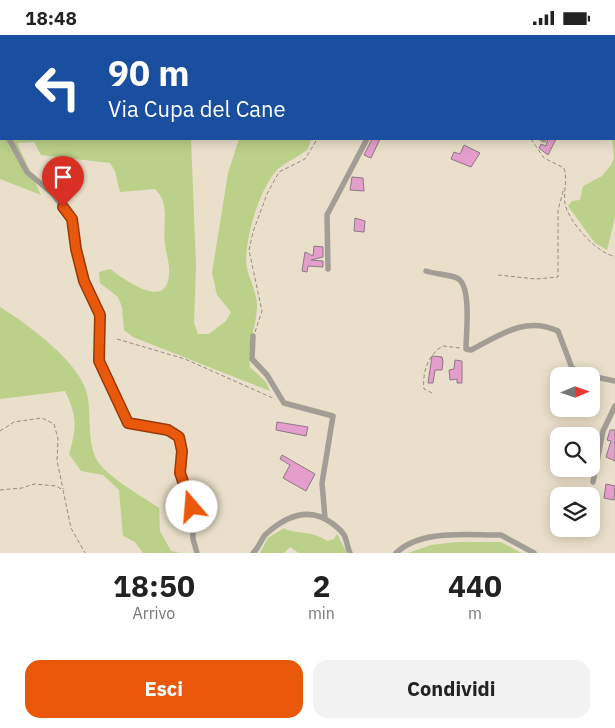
<!DOCTYPE html>
<html lang="it">
<style>
:root{--surface:#fff;--page:#f2f2f2;--text:#222;--muted:#767676;--accent:#ea580c}
body{margin:0;font-family:"IBM Plex Sans",sans-serif;background:var(--page);color:var(--text);height:100vh;display:flex;flex-direction:column;font-size:19px;white-space:nowrap}
*{box-sizing:border-box;margin:0}
p{font-size:16px;color:var(--muted)}
.icon{flex:none;width:28px;height:28px;fill:none;stroke:currentColor;stroke-width:2;stroke-linecap:round;stroke-linejoin:round}
.map{position:relative;height:518px;overflow:hidden}
.drawer{display:flex;flex-direction:column;background:var(--surface);flex:1}
.drawer>*{flex:none}
.banner{position:absolute;left:0px;top:0px;width:615px;height:105px;box-shadow:0 2px 12px #0003;background:#1a4fa0;color:#fff;overflow:hidden}
.needle{width:32px;rotate:88deg}
.controls{position:absolute;left:550px;top:332px;display:grid;gap:10px}
.controls a{display:grid;place-items:center;width:50px;height:50px;border-radius:10px;background:var(--surface);box-shadow:0 2px 12px #0003;font-size:25px}
.pin{position:absolute;display:grid;place-items:center;width:42px;height:42px;color:#fff;margin:-51px -21px;border-radius:50% 50% 50% 0;rotate:-45deg;box-shadow:0 0 5px #0007}
.pin .icon{rotate:45deg}
.me{position:absolute;width:55px;margin:-28px;rotate:342deg;stroke-linejoin:round;filter:drop-shadow(0 0 4px #0008)}
.turn{display:flex;align-items:center;gap:18px;height:105px;padding:0 25px;font-size:22px}
.turn .icon{width:65px;height:65px;stroke-width:2.5}
.turn b{display:block;font-size:35px;line-height:42px}
.eta{display:flex;justify-content:space-evenly;align-items:center;height:85px;text-align:center}
.eta b{font-size:30px;font-weight:700;line-height:35px}
.action{display:flex;gap:10px;margin-top:auto;padding:10px 25px}
.action a{flex:1;height:58px;border-radius:15px;background:var(--accent);color:#fff;font-size:20px;font-weight:700;line-height:58px;text-align:center}
.action a+a{background:var(--page);color:var(--text)}
.status{display:flex;justify-content:space-between;align-items:center;height:35px;padding:0 25px;background:var(--surface);direction:ltr}
.status svg{height:14px;fill:currentColor}
.map>svg:first-child{display:block}
</style>
<div class="status"><b>18:48</b><svg viewBox="0 0 49 12"><path d="M0 12V9h3v3zM5 12V6h3v6zM10 12V3h3v9zM15 12V0h3v12zM26 1h20v11H26zM47 4h2v5h-2z"/></svg></div>
<div class="map">
<svg width="615" height="518" viewBox="0 0 615 518">
<rect width="100%" height="100%" fill="#e9dfca"/>
<path fill="#bbd088" d="M0,0L97,1H1V104H191L196,231L194,288L198,299H209L226,286L231,277L217,260L212,238L228,138L239,104H311L308,114C299,122 285,127 277,135C259,155 247,198 246,224C246,241 257,254 257,272C256,295 247,307 250,332L266,347L270,356L133,302L124,295L122,272L118,262L100,248L99,237L110,234C124,244 167,277 169,239C170,229 166,218 165,209C162,189 171,169 155,154L120,157L115,136L110,128L41,120L34,107L17,108L41,160L0,144Z
M575,0L615,1V182L607,215L595,208L568,171L572,166L580,165L583,151L602,141L611,130L614,123L612,104H614V1Z
M0,272C27,289 80,327 87,359C92,380 86,408 98,427C108,442 143,462 159,473L160,496L171,516L180,518H143L135,507L123,501L119,455L103,440L81,436L69,419C77,392 77,381 65,356L0,364Z
M284,493C294,500 310,494 327,506L334,504L337,499L347,518H299L290,512L284,518H260L268,503Z
M457,507H501L521,518H408L431,510Z"/>
<path fill="#e49ecb" stroke="#8c7884" d="M372,104H380L371,123L364,120Z
M548,104H556L548,120L539,113L541,109L546,111Z
M464,110L480,118L471,132L451,124L454,117L460,119Z
M352,142L363,143L364,156L350,155Z
M355,183L365,186L364,197L354,196Z
M314,211L323,212V222L311,225L323,226V232L308,231L307,237L302,236L305,217L313,221Z
M432,321L442,322L443,327L442,335H435L433,348H428Z
M455,325L462,326V348H457V344L450,345L449,335L454,334Z
M277,387L308,392L306,401L276,395Z
M610,395H615V426L606,422L611,406L607,405Z
M282,420L315,439L306,456L283,443L290,430L280,424Z
M606,449L615,451L614,465L604,463Z"/>
<g fill="none" stroke-linecap="round" stroke-linejoin="round">
<path stroke="#948d7e" stroke-width="1" stroke-dasharray="4 2.5" stroke-linecap="butt" d="M216,0L218,1
M237,1L239,0
M531,104L544,123L564,133C568,146 563,156 565,168C567,185 598,220 615,221
M498,240L536,244L558,242V175L564,153
M255,297L262,276L249,215L253,197L267,159L279,137L305,124L316,106
M117,304L185,324L275,364
M432,358L424,354C422,338 428,319 443,311L460,313
M0,396L14,387L42,383L54,389L58,404L57,426L63,454
M0,455L22,453L34,449L56,451L63,455L71,493L85,518"/>
<path stroke="#a29e95" stroke-width="5.5" d="M412,0L413,1
M514,0V1
M408,1V0
M426,1L430,0
M0,13L1,17
M9,104L27,137L53,159L72,184L76,214L84,245L100,280L99,326L128,388L168,395L179,402L181,416L179,433L192,472L193,504L197,518
M542,104L544,105
M328,234L327,180L367,104
M426,236C435,239 451,240 457,243C472,250 466,298 466,314L471,315C500,300 525,281 558,296L572,333L591,341
M253,301L252,324L267,340L284,368L333,381L322,448L325,483
M591,341L615,346
M593,447L603,396L615,371
M253,518C259,513 261,504 266,499C286,481 310,471 333,489C337,492 341,495 344,500C347,505 347,512 350,518
M396,518C420,495 463,500 494,500H501L534,518"/>
</g>
<g fill="none" stroke-linecap="round" stroke-linejoin="round">
<defs>
<path id="route" d="M63,172L72,184L76,214L84,246L100,280L99,326L128,388L168,395L179,402L182,416L180,438L192,472"/>
</defs>
<use href="#route" stroke="#983908" stroke-width="12"/>
<use href="#route" stroke="#ea580c" stroke-width="9"/>
</g>
</svg>
<div class="controls">
<a><svg class="needle" viewBox="-14 -14 28 28"><path d="M0-13l5 13h-10z" fill="#e53935"/><path d="M0 13l5-13h-10z" fill="#767676"/></svg></a>
<a><svg class="icon" aria-label="search" viewBox="0 0 24 24"><circle cx="10" cy="10" r="6"/><path d="M15 15l6 6"/></svg></a>
<a><svg class="icon" aria-label="layers" viewBox="0 0 24 24"><path d="M12 4l9 5-9 5-9-5zM3 14l9 5 9-5"/></svg></a>
</div>
<div class="pin" style="left:63px;top:172px;background:#d93025"><svg class="icon" aria-label="arrive" viewBox="0 0 24 24"><path d="M6 21V4h12l-3 4 3 4H6"/></svg></div>
<svg class="me" style="left:192px;top:472px" viewBox="-20 -20 40 40"><circle r="19" fill="#fff"/><path d="M0-13L10 11 0 6-10 11z" fill="#ea580c"/></svg>
<div class="banner">
<div class="turn"><svg class="icon" aria-label="left" viewBox="0 0 24 24"><path d="M17 20v-9H6M10 6l-5 5 5 5"/></svg><div><b>90 m</b>Via Cupa del Cane</div></div>
</div>
</div>
<section class="drawer">
<div class="eta">
<div><b>18:50</b><p>Arrivo</p></div>
<div><b>2</b><p>min</p></div>
<div><b>440</b><p>m</p></div>
</div>
<div class="action"><a>Esci</a><a>Condividi</a></div>
</section>
